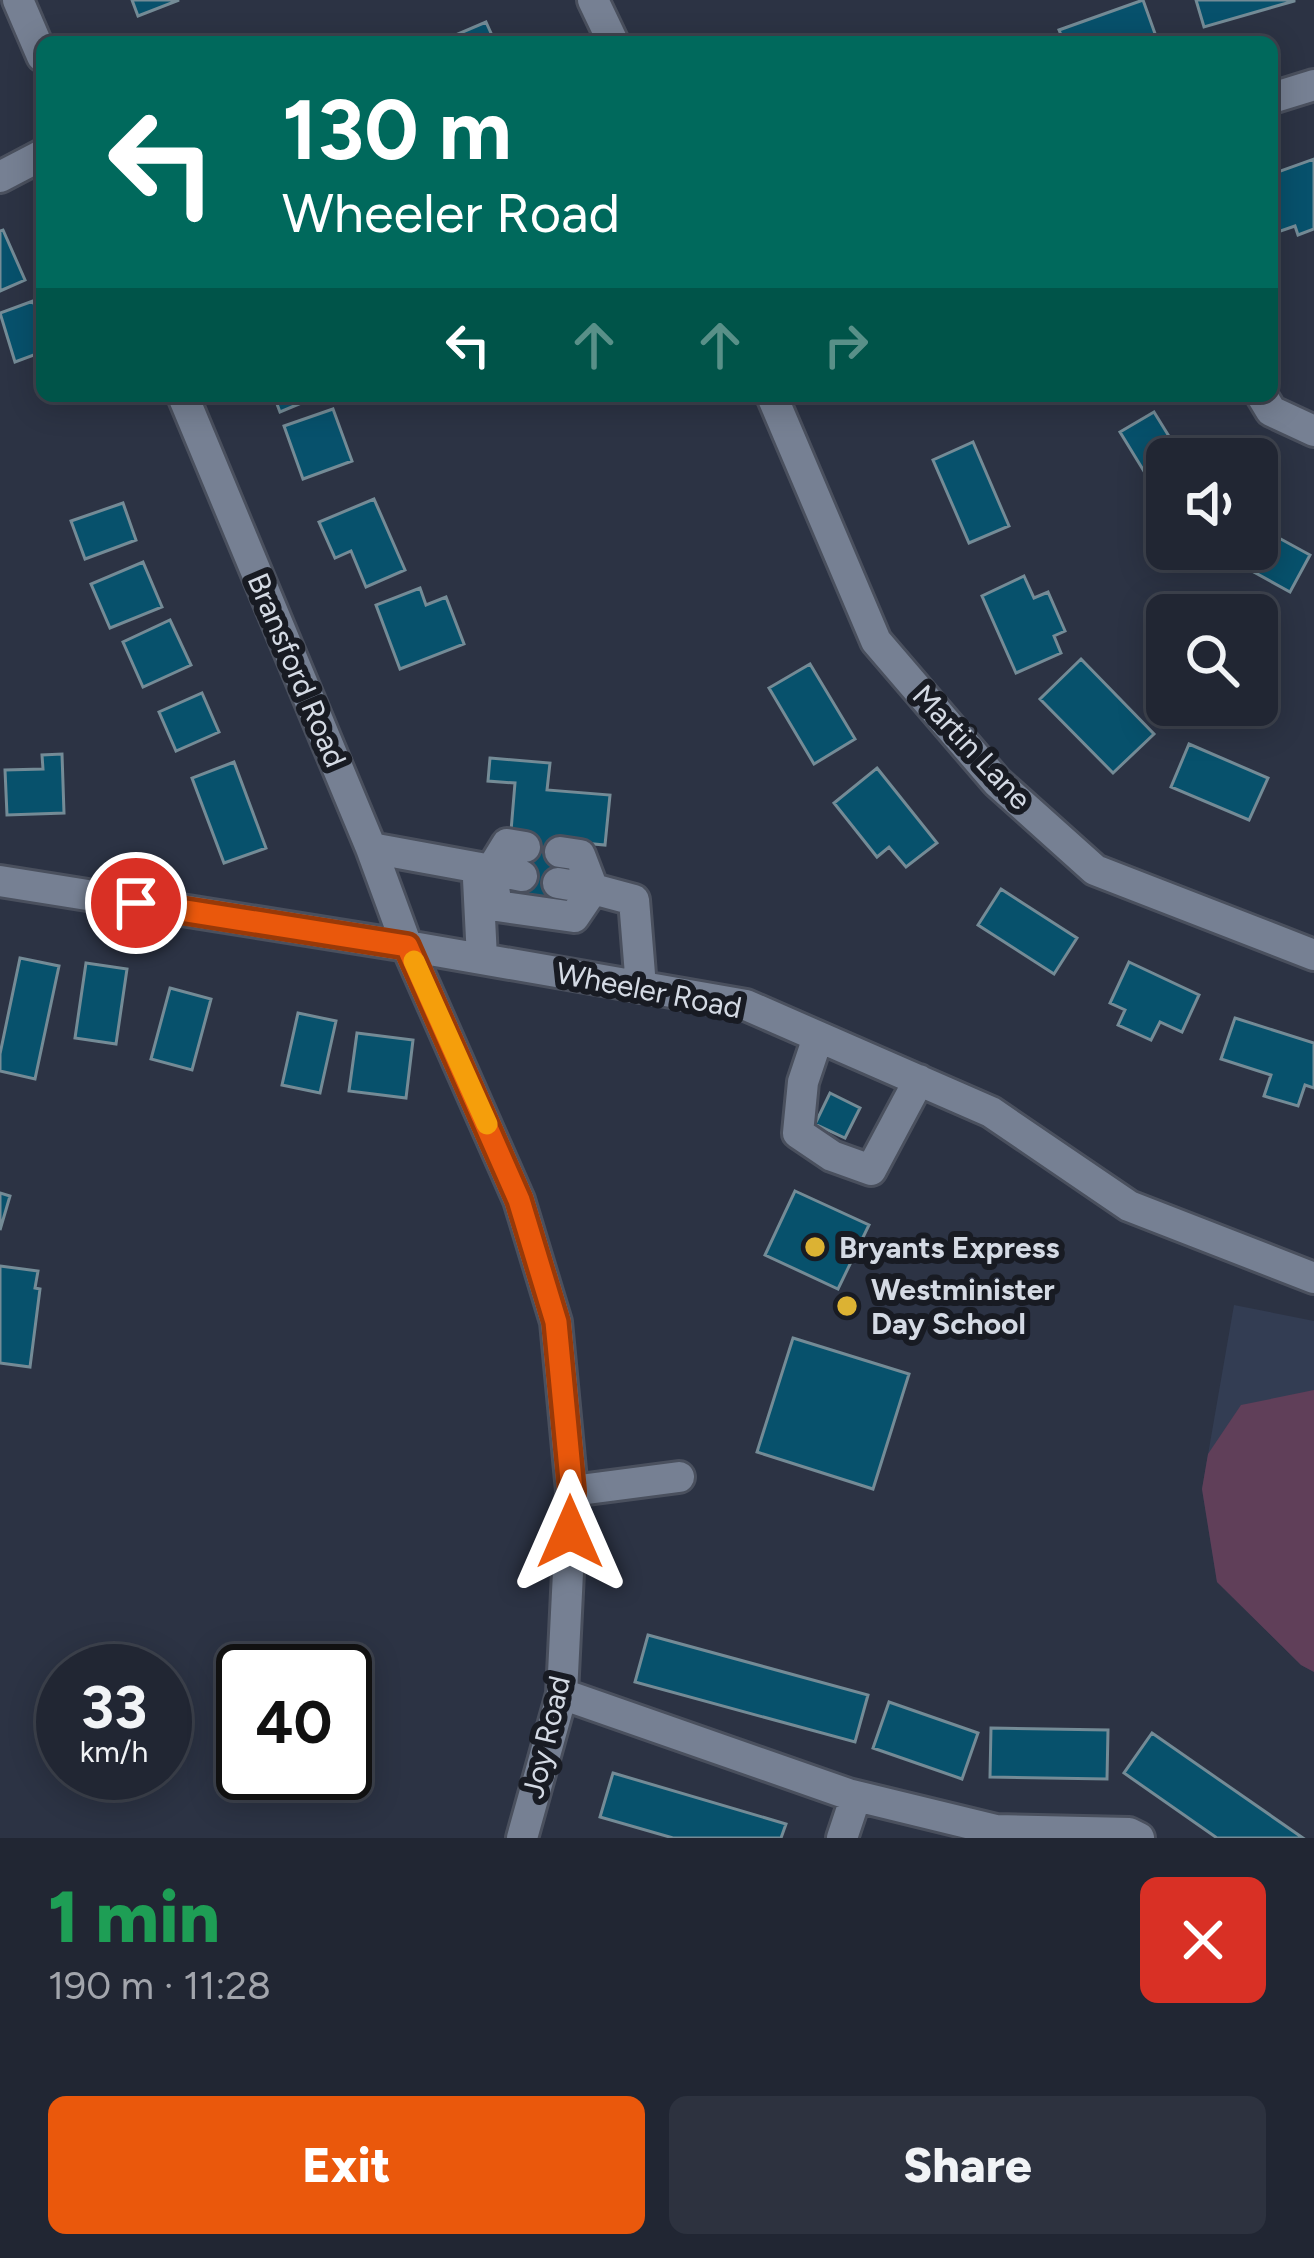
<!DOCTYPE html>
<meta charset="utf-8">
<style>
:root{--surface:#212633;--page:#2d323f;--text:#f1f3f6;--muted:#a2a5ac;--line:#3e434e;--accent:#ea580c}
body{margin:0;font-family:Figtree,sans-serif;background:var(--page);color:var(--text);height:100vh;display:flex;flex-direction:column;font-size:45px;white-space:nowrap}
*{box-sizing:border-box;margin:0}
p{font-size:39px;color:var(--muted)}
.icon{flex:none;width:66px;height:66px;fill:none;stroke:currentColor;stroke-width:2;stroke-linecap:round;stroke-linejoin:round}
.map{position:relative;height:1838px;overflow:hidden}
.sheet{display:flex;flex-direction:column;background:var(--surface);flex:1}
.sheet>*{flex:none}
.banner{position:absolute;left:36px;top:36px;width:1242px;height:366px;border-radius:18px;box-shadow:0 6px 30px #0003,0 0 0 3px var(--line);background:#00695c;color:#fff;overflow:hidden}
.controls{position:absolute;left:1146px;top:438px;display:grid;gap:24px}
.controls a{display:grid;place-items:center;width:132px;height:132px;border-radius:18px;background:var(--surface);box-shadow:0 6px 30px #0003,0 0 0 3px var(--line);font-size:60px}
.speed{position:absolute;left:36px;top:1644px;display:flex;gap:24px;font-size:60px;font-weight:700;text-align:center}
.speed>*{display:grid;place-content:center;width:156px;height:156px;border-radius:50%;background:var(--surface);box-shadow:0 6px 30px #0003,0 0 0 3px var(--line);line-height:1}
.speed small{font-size:30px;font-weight:400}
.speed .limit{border:6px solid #111;border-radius:18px;background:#fff;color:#111}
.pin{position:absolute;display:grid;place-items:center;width:102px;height:102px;color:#fff;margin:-51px;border:6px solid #fff;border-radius:50%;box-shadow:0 3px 12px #0007}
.me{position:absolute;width:132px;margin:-66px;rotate:0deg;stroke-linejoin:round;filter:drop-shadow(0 0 9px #0008)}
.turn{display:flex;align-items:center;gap:42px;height:252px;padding:0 48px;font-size:54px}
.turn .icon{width:156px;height:156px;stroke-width:2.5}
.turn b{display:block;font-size:84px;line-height:102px}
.lanes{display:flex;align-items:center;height:114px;padding:0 48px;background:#0003;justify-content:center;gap:60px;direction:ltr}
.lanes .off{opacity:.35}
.round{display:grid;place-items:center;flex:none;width:126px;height:126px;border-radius:18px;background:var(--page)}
.summary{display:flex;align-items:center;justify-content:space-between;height:204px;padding:0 48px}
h1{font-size:72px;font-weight:800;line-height:90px;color:#1e9e55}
.button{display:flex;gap:24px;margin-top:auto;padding:24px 48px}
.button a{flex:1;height:138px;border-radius:18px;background:var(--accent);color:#fff;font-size:48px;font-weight:800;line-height:138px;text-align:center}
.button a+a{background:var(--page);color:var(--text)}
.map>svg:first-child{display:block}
</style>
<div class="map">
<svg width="1314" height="1838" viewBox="0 0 1314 1838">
<rect width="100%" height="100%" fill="#2c3344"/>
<path fill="#333d53" d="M1234,1305L1314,1321V1672L1301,1665L1217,1582L1202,1489Z"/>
<path fill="#603f59" d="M1314,1390V1672L1301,1665L1217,1582L1202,1489L1208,1454L1241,1405Z"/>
<path fill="#07516c" stroke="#748b96" stroke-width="3" d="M132,0H179L138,16Z
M1143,0L1158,42H1064L1059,30Z
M1196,0H1294V1L1204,27Z
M486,22L495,42H447L446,39Z
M1314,159V229L1298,235L1295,226L1272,234V174Z
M3,230L25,280L0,291V231Z
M33,301L42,326V352L15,362L0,313Z
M274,396H318L280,412Z
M333,409L352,461L303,479L284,426Z
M1154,412L1183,459H1167V502L1164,504L1120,432Z
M973,442L1009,526L969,543L933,460Z
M374,499L405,570L366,587L351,551L335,558L319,522Z
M123,503L136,540L85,559L71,521Z
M1257,526L1310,555L1290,592L1212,549H1257Z
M143,562L162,607L110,628L91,584Z
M1024,576L1034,598L1048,592L1065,631L1054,636L1061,653L1016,673L982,596Z
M420,588L426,605L446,597L464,644L400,669L376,605Z
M170,620L191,665L143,687L123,642Z
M1081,659L1154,734L1113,773L1040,699Z
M810,664L855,739L814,764L769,688Z
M202,693L219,732L176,751L159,712Z
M1189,744L1268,778L1249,820L1171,787Z
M62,754L64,813L7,815L5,770L43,769L42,755Z
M490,758L550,763L547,790L610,795L605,845L561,841L555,909L519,906L522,876L511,831L515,783L488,781Z
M234,762L266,848L224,863L192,778Z
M877,768L937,843L906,867L889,847L877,857L834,803Z
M1001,889L1077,938L1054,974L978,925Z
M20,958L59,966L35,1079L0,1071V1054Z
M1129,962L1199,995L1182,1032L1160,1022L1151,1040L1118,1025L1125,1010L1110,1003Z
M86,963L127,969L116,1044L75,1038Z
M170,988L211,999L192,1070L151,1059Z
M298,1013L336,1021L320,1093L282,1085Z
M1235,1018L1314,1043V1088L1305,1085L1298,1106L1264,1096L1271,1075L1221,1059Z
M357,1033L413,1040L406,1098L349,1091Z
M830,1093L860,1108L845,1138L815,1124Z
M795,1191L869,1225L838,1289L765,1255Z
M0,1193L10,1196L0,1230Z
M0,1266L38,1271L35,1288L40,1289L30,1367L0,1363Z
M793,1338L909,1374L873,1489L757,1452Z
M648,1635L868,1695L855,1742L635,1682Z
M889,1702L978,1733L962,1779L873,1748Z
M991,1728L1108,1730L1107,1779L990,1777Z
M1152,1733L1303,1838H1217L1124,1773Z
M613,1773L786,1824L781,1838H673L600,1817Z"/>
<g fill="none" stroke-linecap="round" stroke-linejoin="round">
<defs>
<path id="minor" d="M18,0L42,56
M593,0L613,42
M1272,98L1314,85
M0,177L42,155
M183,396L371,848L407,946L519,1200L556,1322L572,1491L562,1694L522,1838
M772,396L876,641L997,782L1095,870L1314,955
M1262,396L1271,411L1314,431
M371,848L491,870L497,906L574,917L593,889L634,900L641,987
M522,876L491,870L507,844L525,847
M478,879L482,958
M0,881L407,946L746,1005L991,1112L1129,1206L1314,1278
M558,883L593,889L580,855L560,852
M818,1037L803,1082L798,1133L832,1156L871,1170L919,1080
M572,1491L679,1477
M562,1694L848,1794L996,1830L1129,1833L1139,1838
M842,1838L856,1796"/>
</defs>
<use href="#minor" stroke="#4a505e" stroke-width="36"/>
<use href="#minor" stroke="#768093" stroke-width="30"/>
</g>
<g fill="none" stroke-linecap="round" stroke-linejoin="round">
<defs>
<path id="route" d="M136,903L407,946L519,1200L556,1322L572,1491L570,1532"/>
</defs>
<use href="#route" stroke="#983908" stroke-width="30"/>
<use href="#route" stroke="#ea580c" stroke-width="21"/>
<path stroke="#f59e0b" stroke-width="21" d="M414,961L487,1124"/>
</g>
<g fill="#dcb233" stroke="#181b23" stroke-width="4.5">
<circle cx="815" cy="1247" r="12"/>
<circle cx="847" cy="1306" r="12"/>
</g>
<g text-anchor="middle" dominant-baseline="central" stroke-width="12" stroke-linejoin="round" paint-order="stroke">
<g font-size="30" fill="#d4dae4" stroke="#181b23">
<text transform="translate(297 670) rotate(67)">Bransford Road</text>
<text transform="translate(972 747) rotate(47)">Martin Lane</text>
<text transform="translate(649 990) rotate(11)">Wheeler Road</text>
<text transform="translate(546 1737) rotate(-77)">Joy Road</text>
</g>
<g font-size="30" font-weight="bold" fill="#d4dae4" stroke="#181b23" text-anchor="start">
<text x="839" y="1247">Bryants Express</text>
<text x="871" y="1289">Westminister<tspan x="871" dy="34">Day School</tspan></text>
</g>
</g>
</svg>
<div class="controls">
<a><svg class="icon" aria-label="sound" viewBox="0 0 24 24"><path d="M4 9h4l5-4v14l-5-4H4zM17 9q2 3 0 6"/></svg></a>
<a><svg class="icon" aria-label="search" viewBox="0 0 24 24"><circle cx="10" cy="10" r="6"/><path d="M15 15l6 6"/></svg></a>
</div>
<div class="speed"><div>33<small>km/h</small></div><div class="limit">40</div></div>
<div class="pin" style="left:136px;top:903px;background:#d93025"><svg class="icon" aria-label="arrive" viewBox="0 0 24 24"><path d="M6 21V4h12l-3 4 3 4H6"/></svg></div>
<svg class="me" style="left:570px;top:1532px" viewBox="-20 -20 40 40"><path d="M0-17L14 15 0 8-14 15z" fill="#ea580c" stroke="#fff" stroke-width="4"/></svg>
<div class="banner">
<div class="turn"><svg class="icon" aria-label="left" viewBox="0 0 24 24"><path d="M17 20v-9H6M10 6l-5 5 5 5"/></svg><div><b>130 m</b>Wheeler Road</div></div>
<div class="lanes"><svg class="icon" aria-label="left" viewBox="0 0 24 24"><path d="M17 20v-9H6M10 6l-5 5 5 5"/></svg><svg class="icon off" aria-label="ahead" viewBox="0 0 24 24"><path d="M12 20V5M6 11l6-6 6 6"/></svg><svg class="icon off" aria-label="ahead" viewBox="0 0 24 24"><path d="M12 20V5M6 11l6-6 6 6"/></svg><svg class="icon off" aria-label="right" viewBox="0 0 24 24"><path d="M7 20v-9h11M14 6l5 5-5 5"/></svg></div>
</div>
</div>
<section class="sheet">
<div class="summary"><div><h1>1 min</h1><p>190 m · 11:28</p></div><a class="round" style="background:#d93025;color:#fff"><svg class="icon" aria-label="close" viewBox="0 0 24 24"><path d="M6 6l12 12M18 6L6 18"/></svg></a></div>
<div class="button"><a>Exit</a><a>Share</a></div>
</section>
